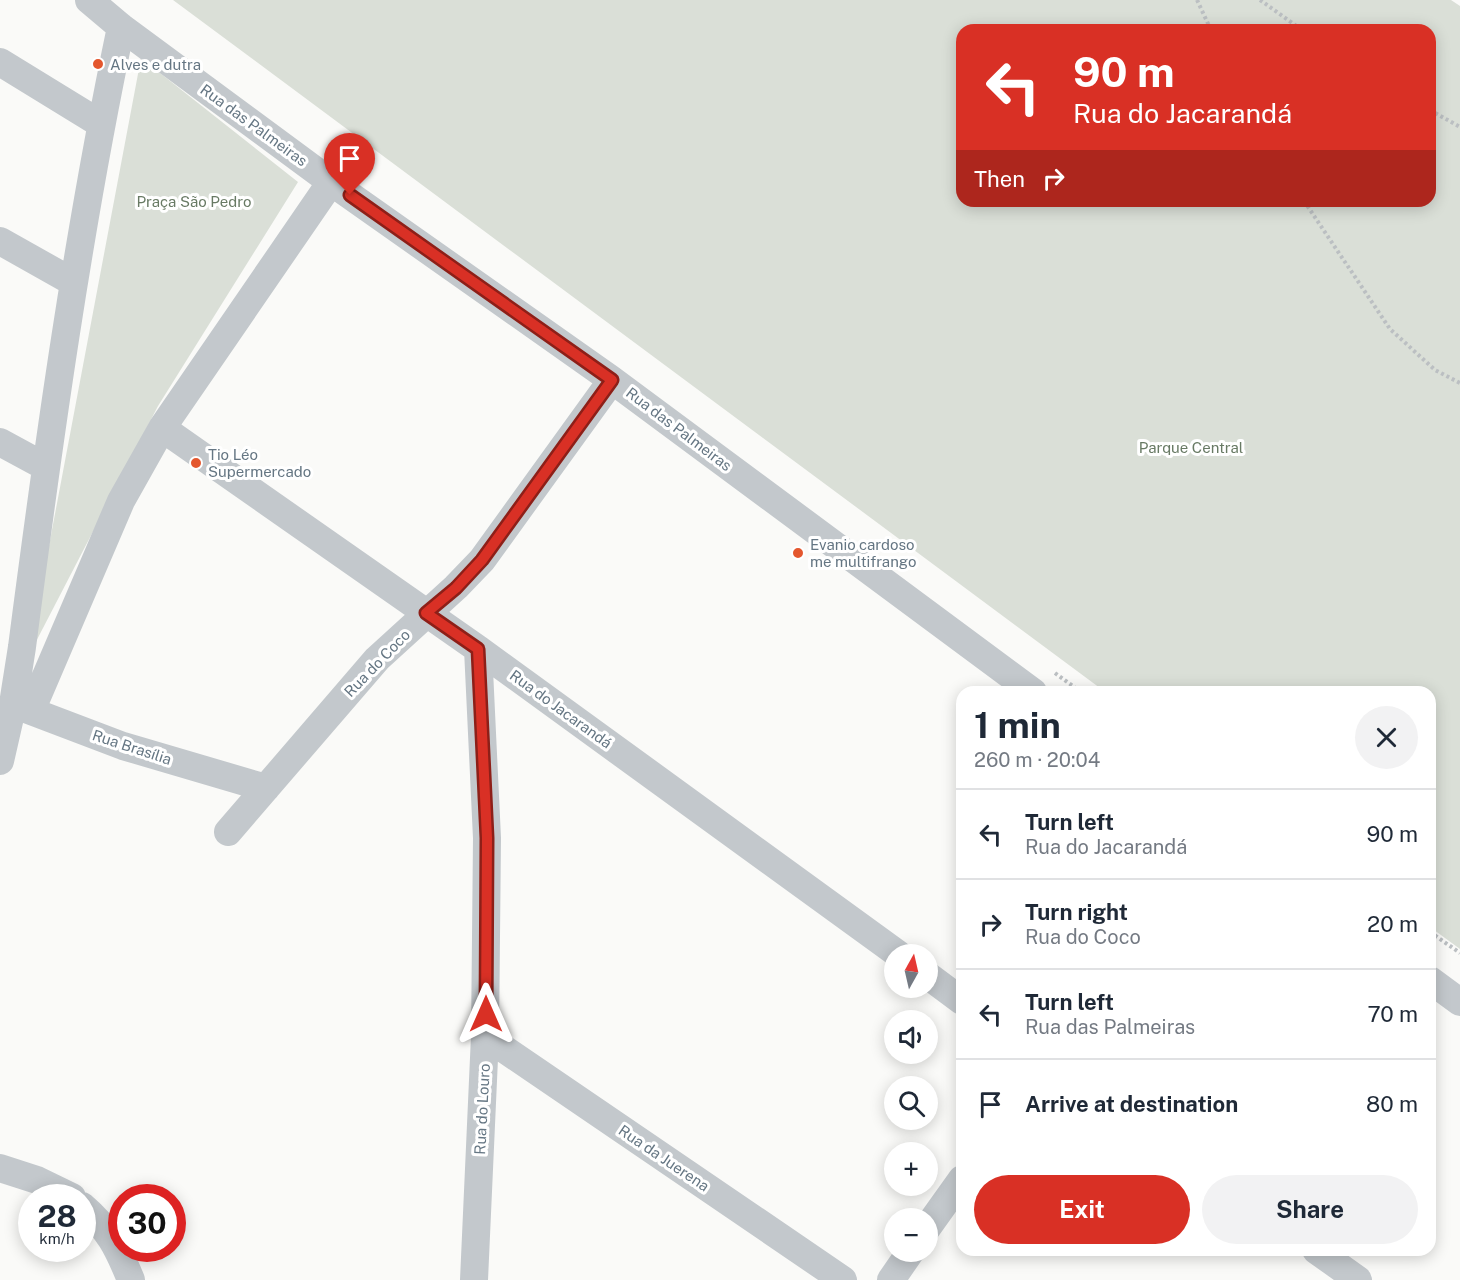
<!DOCTYPE html>
<meta charset="utf-8">
<style>
:root{--surface:#fff;--page:#f2f2f3;--text:#1f2937;--muted:#747a83;--line:#e0e1e3;--accent:#d93025}
body{margin:0;font-family:"Public Sans",sans-serif;background:var(--page);color:var(--text);height:100vh;display:flex;flex-direction:column;font-size:22px;white-space:nowrap}
*{box-sizing:border-box;margin:0}
p{font-size:20px;color:var(--muted)}
.icon{flex:none;width:33px;height:33px;fill:none;stroke:currentColor;stroke-width:2;stroke-linecap:round;stroke-linejoin:round}
.map{position:relative;flex:1;overflow:hidden}
.side{position:absolute;left:956px;top:686px;width:480px;height:570px;display:flex;flex-direction:column;background:var(--surface);border-radius:18px;box-shadow:0 3px 15px #0003}
.side>*{flex:none}
.banner{position:absolute;left:956px;top:24px;width:480px;height:183px;border-radius:18px;box-shadow:0 3px 15px #0003;background:#d93025;color:#fff;overflow:hidden}
.needle{width:39px;rotate:8deg}
.controls{position:absolute;left:884px;top:944px;display:grid;gap:12px}
.controls a{display:grid;place-items:center;width:54px;height:54px;border-radius:50%;background:var(--surface);box-shadow:0 3px 15px #0003;font-size:30px}
.speed{position:absolute;left:18px;top:1184px;display:flex;gap:12px;font-size:30px;font-weight:700;text-align:center}
.speed>*{display:grid;place-content:center;width:78px;height:78px;border-radius:50%;background:var(--surface);box-shadow:0 3px 15px #0003;line-height:1}
.speed small{font-size:15px;font-weight:400}
.speed .limit{border:9px solid #d22;background:#fff;color:#111}
.pin{position:absolute;display:grid;place-items:center;width:51px;height:51px;color:#fff;margin:-62px -26px;border-radius:50% 50% 50% 0;rotate:-45deg;box-shadow:0 0 6px #0007}
.pin .icon{rotate:45deg}
.me{position:absolute;width:66px;margin:-33px;rotate:0deg;stroke-linejoin:round;filter:drop-shadow(0 0 4px #0008)}
.turn{display:flex;align-items:center;gap:21px;height:126px;padding:0 18px;font-size:27px}
.turn .icon{width:78px;height:78px;stroke-width:2.5}
.turn b{display:block;font-size:42px;line-height:51px}
.then{display:flex;align-items:center;height:57px;padding:0 18px;background:#0003;gap:12px;font-size:22px}
.round{display:grid;place-items:center;flex:none;width:63px;height:63px;border-radius:32px;background:var(--page)}
.overview{display:flex;align-items:center;justify-content:space-between;height:102px;padding:0 18px}
h1{font-size:36px;font-weight:700;line-height:45px}
.action{display:flex;gap:12px;margin-top:auto;padding:12px 18px}
.action a{flex:1;height:69px;border-radius:36px;background:var(--accent);color:#fff;font-size:24px;font-weight:700;line-height:69px;text-align:center}
.action a+a{background:var(--page);color:var(--text)}
ul{padding:0;list-style:none}
li{display:flex;align-items:center;gap:18px;height:90px;padding:0 18px;border-top:2px solid var(--line)}
li div{flex:1}
li b{display:block;font-size:22px}
li em{font-style:normal}
.map>svg:first-child{display:block}
</style>
<div class="map">
<svg width="1460" height="1280" viewBox="0 0 1460 1280">
<rect width="100%" height="100%" fill="#fafaf8"/>
<path fill="#dadfd7" fill-rule="evenodd" d="M173,0H1451L1460,6V949L1430,927V692L1104,691ZM962,30H1430V201H962Z
M141,58L298,182L158,406L28,657Z"/>
<g fill="none" stroke-linecap="round" stroke-linejoin="round">
<path stroke="#bbbfc2" stroke-width="4" stroke-dasharray="3 3" stroke-linecap="butt" d="M1197,0L1211,30
M1260,0L1302,30
M1430,110L1460,127
M1304,201L1390,329L1435,370L1460,383
M1055,673L1081,692
M1430,932L1460,953"/>
<path stroke="#c3c8cc" stroke-width="28" d="M89,0L121,27L331,182L612,380L1033,692
M0,62L101,124
M0,241L73,282
M162,428L478,649L898,954
M0,442L46,467
M15,705L123,746L266,788
M31,711L121,501L162,428L331,182
M0,761L13,704L22,647C49,439 78,232 121,27
M228,832L377,659L456,587L482,560L612,380
M927,975L962,1001
M1430,980L1460,1002
M485,1036L843,1280
M0,1168L37,1180L72,1197
M82,1206C109,1229 118,1248 131,1280
M927,1228L962,1179
M1316,1250L1358,1280
M474,1280L485,1036L487,838L478,649
M891,1280L911,1251"/>
</g>
<g fill="none" stroke-linecap="round" stroke-linejoin="round">
<defs>
<path id="route" d="M350,195L612,380L482,560L456,588L426,613L478,649L487,838L486,1014"/>
</defs>
<use href="#route" stroke="#8d1f18" stroke-width="15"/>
<use href="#route" stroke="#d93025" stroke-width="10"/>
</g>
<g fill="#e4572e" stroke="#fff" stroke-width="2">
<circle cx="98" cy="64" r="6"/>
<circle cx="196" cy="463" r="6"/>
<circle cx="798" cy="553" r="6"/>
</g>
<g text-anchor="middle" dominant-baseline="central" stroke-width="6" stroke-linejoin="round" paint-order="stroke">
<g font-size="15" fill="#657683" stroke="#fff" text-anchor="start">
<text x="110" y="64">Alves e dutra</text>
<text x="208" y="454">Tio Léo<tspan x="208" dy="17">Supermercado</tspan></text>
<text x="810" y="544">Evanio cardoso<tspan x="810" dy="17">me multifrango</tspan></text>
</g>
<g font-size="15" fill="#657683" stroke="#fff">
<text transform="translate(254 125) rotate(36)">Rua das Palmeiras</text>
<text transform="translate(679 429) rotate(37)">Rua das Palmeiras</text>
<text transform="translate(377 663) rotate(-46)">Rua do Coco</text>
<text transform="translate(561 709) rotate(36)">Rua do Jacarandá</text>
<text transform="translate(132 747) rotate(18)">Rua Brasília</text>
<text transform="translate(482 1109) rotate(-87)">Rua do Louro</text>
<text transform="translate(664 1158) rotate(34)">Rua da Juerena</text>
</g>
<g font-size="15" fill="#687a64" stroke="#fff">
<text x="194" y="201">Praça São Pedro</text>
<text x="1191" y="447">Parque Central</text>
</g>
</g>
</svg>
<div class="controls">
<a><svg class="needle" viewBox="-14 -14 28 28"><path d="M0-13l5 13h-10z" fill="#e53935"/><path d="M0 13l5-13h-10z" fill="#747a83"/></svg></a>
<a><svg class="icon" aria-label="sound" viewBox="0 0 24 24"><path d="M4 9h4l5-4v14l-5-4H4zM17 9q2 3 0 6"/></svg></a>
<a><svg class="icon" aria-label="search" viewBox="0 0 24 24"><circle cx="10" cy="10" r="6"/><path d="M15 15l6 6"/></svg></a>
<a>+</a>
<a>−</a>
</div>
<div class="speed"><div>28<small>km/h</small></div><div class="limit">30</div></div>
<div class="pin" style="left:350px;top:195px;background:#d93025"><svg class="icon" aria-label="arrive" viewBox="0 0 24 24"><path d="M6 21V4h12l-3 4 3 4H6"/></svg></div>
<svg class="me" style="left:486px;top:1014px" viewBox="-20 -20 40 40"><path d="M0-17L14 15 0 8-14 15z" fill="#d93025" stroke="#fff" stroke-width="4"/></svg>
<div class="banner">
<div class="turn"><svg class="icon" aria-label="left" viewBox="0 0 24 24"><path d="M17 20v-9H6M10 6l-5 5 5 5"/></svg><div><b>90 m</b>Rua do Jacarandá</div></div>
<div class="then">Then<svg class="icon" aria-label="right" viewBox="0 0 24 24"><path d="M7 20v-9h11M14 6l5 5-5 5"/></svg></div>
</div>
<section class="side">
<div class="overview"><div><h1>1 min</h1><p>260 m · 20:04</p></div><a class="round"><svg class="icon" aria-label="close" viewBox="0 0 24 24"><path d="M6 6l12 12M18 6L6 18"/></svg></a></div>
<ul>
<li><svg class="icon" aria-label="left" viewBox="0 0 24 24"><path d="M17 20v-9H6M10 6l-5 5 5 5"/></svg><div><b>Turn left</b><p>Rua do Jacarandá</p></div><em>90 m</em></li>
<li><svg class="icon" aria-label="right" viewBox="0 0 24 24"><path d="M7 20v-9h11M14 6l5 5-5 5"/></svg><div><b>Turn right</b><p>Rua do Coco</p></div><em>20 m</em></li>
<li><svg class="icon" aria-label="left" viewBox="0 0 24 24"><path d="M17 20v-9H6M10 6l-5 5 5 5"/></svg><div><b>Turn left</b><p>Rua das Palmeiras</p></div><em>70 m</em></li>
<li><svg class="icon" aria-label="arrive" viewBox="0 0 24 24"><path d="M6 21V4h12l-3 4 3 4H6"/></svg><div><b>Arrive at destination</b></div><em>80 m</em></li>
</ul>
<div class="action"><a>Exit</a><a>Share</a></div>
</section>
</div>
